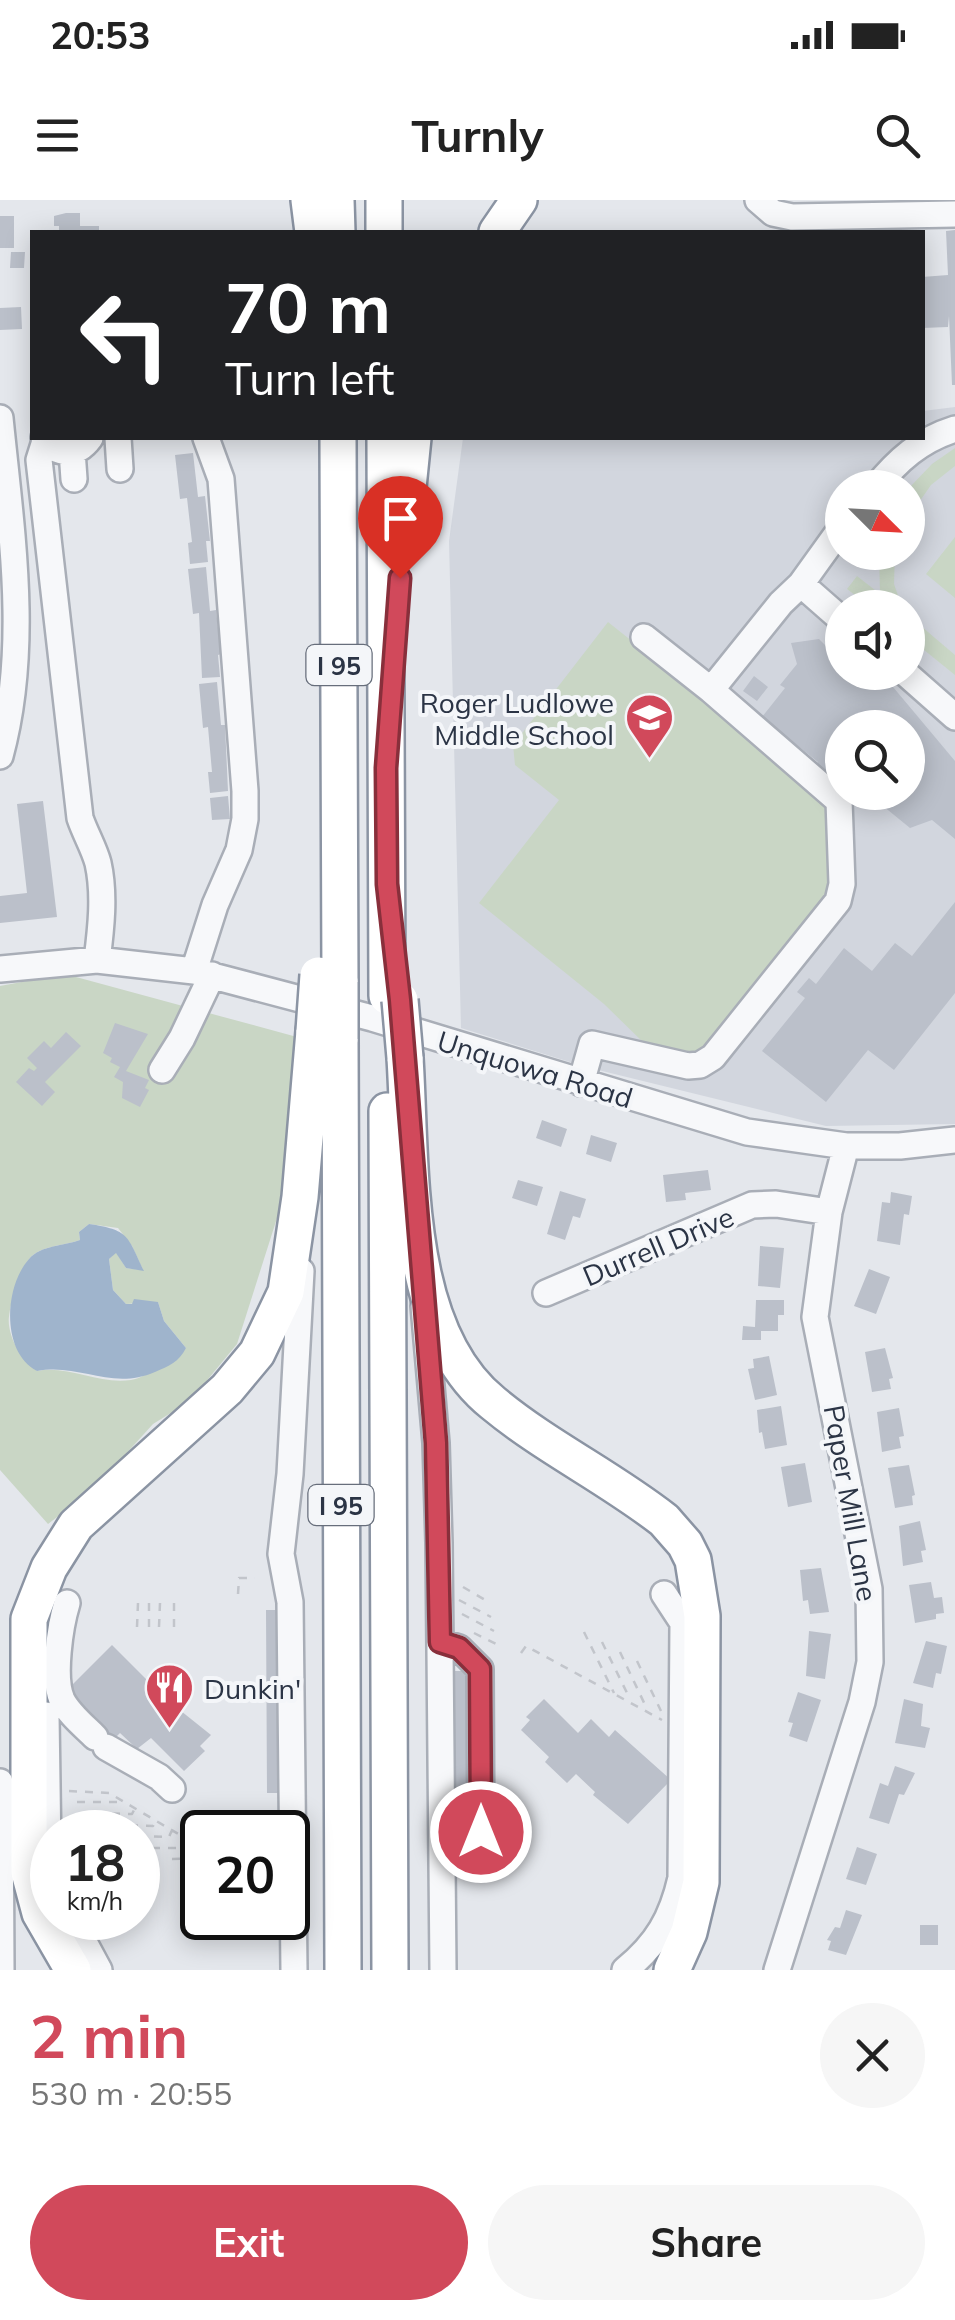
<!DOCTYPE html>
<meta charset="utf-8">
<style>
:root{--surface:#fff;--page:#f6f6f6;--text:#222;--muted:#767676;--accent:#d1495b}
body{margin:0;font-family:Mulish,sans-serif;background:var(--page);color:var(--text);height:100vh;display:flex;flex-direction:column;font-size:38px;white-space:nowrap}
*{box-sizing:border-box;margin:0}
p{font-size:32px;color:var(--muted)}
.icon{flex:none;width:55px;height:55px;fill:none;stroke:currentColor;stroke-width:2;stroke-linecap:round;stroke-linejoin:round}
.map{position:relative;height:1770px;overflow:hidden}
.details{display:flex;flex-direction:column;background:var(--surface);flex:1}
.details>*{flex:none}
.hud{position:absolute;left:30px;top:30px;width:895px;height:210px;border-radius:0px;box-shadow:0 5px 25px #0003;background:#202124;color:#fff;overflow:hidden}
.needle{width:65px;rotate:114deg}
.tools{position:absolute;left:825px;top:270px;display:grid;gap:20px}
.tools a{display:grid;place-items:center;width:100px;height:100px;border-radius:50%;background:var(--surface);box-shadow:0 5px 25px #0003;font-size:50px}
.speed{position:absolute;left:30px;top:1610px;display:flex;gap:20px;font-size:50px;font-weight:700;text-align:center}
.speed>*{display:grid;place-content:center;width:130px;height:130px;border-radius:50%;background:var(--surface);box-shadow:0 5px 25px #0003;line-height:1}
.speed small{font-size:25px;font-weight:400}
.speed .limit{border:5px solid #111;border-radius:15px;background:#fff;color:#111}
.pin{position:absolute;display:grid;place-items:center;width:85px;height:85px;color:#fff;margin:-102px -42px;border-radius:50% 50% 50% 0;rotate:-45deg;box-shadow:0 0 10px #0007}
.pin .icon{rotate:45deg}
.me{position:absolute;width:110px;margin:-55px;rotate:0deg;stroke-linejoin:round;filter:drop-shadow(0 0 8px #0008)}
.turn{display:flex;align-items:center;gap:35px;height:210px;padding:0 30px;font-size:45px}
.turn .icon{width:130px;height:130px;stroke-width:2.5}
.turn b{display:block;font-size:70px;line-height:85px}
.round{display:grid;place-items:center;flex:none;width:105px;height:105px;border-radius:52px;background:var(--page)}
.head{display:flex;align-items:center;justify-content:space-between;height:170px;padding:0 30px}
h1{font-size:60px;font-weight:700;line-height:75px;color:var(--accent)}
.primary-button{display:flex;gap:20px;margin-top:auto;padding:20px 30px}
.primary-button a{flex:1;height:115px;border-radius:60px;background:var(--accent);color:#fff;font-size:40px;font-weight:700;line-height:115px;text-align:center}
.primary-button a+a{background:var(--page);color:var(--text)}
.status{display:flex;justify-content:space-between;align-items:center;height:70px;padding:0 50px;background:var(--surface);direction:ltr}
.status svg{height:28px;fill:currentColor}
header{display:flex;justify-content:space-between;align-items:center;height:130px;padding:0 30px;background:var(--surface);font-size:45px;font-weight:700}
.map>svg:first-child{display:block}
</style>
<div class="status"><b>20:53</b><svg viewBox="0 0 49 12"><path d="M0 12V9h3v3zM5 12V6h3v6zM10 12V3h3v9zM15 12V0h3v12zM26 1h20v11H26zM47 4h2v5h-2z"/></svg></div>
<header><svg class="icon" aria-label="menu" viewBox="0 0 24 24"><path d="M4 6h16M4 12h16M4 18h16"/></svg>Turnly<svg class="icon" aria-label="search" viewBox="0 0 24 24"><circle cx="10" cy="10" r="6"/><path d="M15 15l6 6"/></svg></header>
<div class="map">
<svg width="955" height="1770" viewBox="0 0 955 1770">
<rect width="100%" height="100%" fill="#e4e7ec"/>
<path fill="#d2d6de" fill-rule="evenodd" d="M955,207V924L826,926L586,867L461,828L449,341L463,238H922L923,211ZM842,288H908V352H842ZM842,408H908V472H842ZM842,528H908V592H842Z"/>
<path fill="#c9d6c5" fill-rule="evenodd" d="M955,248V266L931,285L908,318V289L932,264Z
M955,337V398L926,374Z
M879,353H895L894,384L902,407H871L847,389L857,376L880,394Z
M908,415L955,455V475L908,437Z
M608,422L820,591L825,601L831,698L703,854L647,846L604,804L479,703L559,600L515,565L513,545Z
M65,774L297,837L284,996L237,1144L190,1201L153,1224L95,1288L48,1324L0,1270V786ZM89,1024L118,1028L132,1046L143,1070L126,1068L116,1052L109,1059L113,1090L126,1104L158,1102L164,1121L186,1148C170,1157 149,1177 131,1180C99,1185 69,1165 37,1171C24,1161 11,1143 9,1125C7,1111 20,1069 30,1058C42,1045 64,1046 80,1040L79,1032Z"/>
<path fill="#9fb4cc" d="M89,1024C129,1030 127,1035 144,1071L126,1068L116,1053L109,1059L113,1090L126,1104H132L134,1099L158,1102L164,1121L186,1148C179,1162 169,1166 155,1172C111,1191 80,1163 37,1171C1,1152 4,1087 29,1059C41,1045 64,1046 80,1040L79,1032Z"/>
<path fill="#bbc0ca" d="M66,13H80V26H99V32H59V26H54V16Z
M0,16H14V48H0Z
M955,30V185H952L949,116L948,127L922,128V77L948,75L946,31Z
M11,52H25L24,68H10Z
M21,107L22,129L0,130V108Z
M193,253L198,297L205,296L210,341H206L208,362L190,364L188,343L192,342L187,298L180,299L175,255Z
M206,367L210,411L216,410L221,454L218,455L220,477L202,478L199,413L193,414L188,369Z
M819,439L836,456H842V472H865L875,484L888,481L955,561V639L932,620L910,628L872,597L876,592H908V528H842V556L824,574L815,566L818,562L762,517L785,488L780,485L797,464L791,443Z
M754,476L768,487L757,501L743,491Z
M217,482L221,525H225L228,591L210,593L208,572H212L208,527L203,528L199,484Z
M228,596L230,619L212,620L210,598Z
M43,601L57,717L0,723V696L27,693L17,604Z
M955,702V793L894,870L868,850L826,902L762,851L805,798L797,792L809,778L816,784L844,748L872,771L895,743L912,756Z
M115,823L148,834L126,871L149,880L145,888L149,890L140,907L122,898L123,882L114,877L120,867L110,862L112,858L103,853Z
M66,832L81,846L45,882L55,892L42,906L16,882L29,868L34,871L37,868L27,858L44,841L51,848Z
M542,920L567,929L561,947L536,938Z
M591,935L617,943L611,962L586,954Z
M708,970L711,990L685,993L686,1000L666,1002L663,975Z
M518,980L543,987L537,1006L512,998Z
M560,991L586,999L580,1018L573,1016L565,1040L547,1034Z
M891,992L912,996L909,1015L904,1014L900,1045L877,1041L882,1002L890,1003Z
M760,1046L784,1048L780,1088L758,1086Z
M869,1069L890,1077L876,1114L854,1106Z
M756,1100H784V1115H778V1131H761V1140H742L743,1126L755,1127Z
M885,1148L893,1178L889,1179L891,1189L872,1192L865,1152Z
M769,1156L777,1195L755,1200L748,1169L754,1168L753,1159Z
M781,1206L787,1245L765,1249L762,1232L759,1233L757,1210Z
M899,1208L904,1236L899,1237L901,1248L882,1252L877,1212Z
M805,1263L812,1302L788,1307L781,1267Z
M909,1265L915,1295L912,1296L913,1305L895,1308L888,1268Z
M920,1321L926,1350L921,1351L923,1362L903,1366L899,1326Z
M821,1368L829,1412L810,1414L808,1400L803,1401L800,1370Z
M931,1382L934,1398L942,1397L944,1413L936,1414V1419L915,1423L909,1385Z
M266,1410H287L288,1593H267Z
M809,1431L831,1434L825,1479L806,1476Z
M926,1441L947,1446L941,1474L936,1473L933,1488L913,1483Z
M112,1445L156,1489L165,1480L177,1492L174,1496L185,1508L181,1511L211,1535L200,1546L205,1551L184,1571L151,1538L137,1549L120,1533L104,1549L63,1494Z
M455,1471H476L475,1655H454Z
M798,1492L821,1500L807,1542L789,1536L793,1523L788,1522Z
M544,1499L578,1533L591,1519L609,1537L615,1530L671,1580L628,1624L593,1595L595,1592L576,1574L567,1583L545,1562L549,1557L521,1530L530,1520L526,1517Z
M904,1499L923,1504L921,1526L930,1528L925,1548L895,1543Z
M895,1566L915,1573L904,1595L899,1594L889,1624L869,1618L880,1583L888,1586Z
M857,1647L877,1654L866,1685L846,1679Z
M846,1710L862,1715L846,1755L828,1750L831,1741L827,1740L835,1727L840,1728Z
M920,1725H938V1745H920Z"/>
<g fill="none" stroke-linecap="round" stroke-linejoin="round">
<defs>
<path id="minor" d="M758,0L773,13L792,17L955,14
M0,218C11,329 30,446 0,556
M44,238C57,256 77,256 90,238
M118,238L120,269
M45,241L39,260L80,618C85,633 94,648 98,663C105,694 101,729 97,760
M72,251L74,279
M875,288C898,260 920,240 955,229
M801,384L842,420
M644,437L711,490
M904,472L955,517
M0,769L97,760L194,771L372,818L747,932L846,946H900L955,940
M194,771L215,705L239,650L245,619V591L221,279L206,238
M162,870L182,838L212,775
M581,883L592,844L688,866L700,865L713,857L838,701L842,684L839,601L711,490L781,403L801,384L842,327
M546,1093L752,1005L776,1004L829,1012
M424,1106L436,1243L439,1343L443,1770
M67,1403C60,1426 52,1478 62,1500C69,1514 84,1526 95,1537
M440,1442L459,1448L480,1469L481,1668
M46,1515L48,1654L52,1667
M106,1547L159,1577L172,1589
M0,1582L1,1770
M71,1718L99,1770
M294,1770L290,1402L281,1354L290,1274L301,1071
M625,1770C657,1744 672,1718 681,1678L683,1423L664,1394
M777,1770L862,1502L870,1462L869,1389L815,1117L829,1012L846,946"/>
<path id="highway" d="M309,0L313,32
M336,0L337,32
M384,0V32
M497,32L519,0
M338,238L340,782
M385,238L387,796
M406,307L413,238
M340,839L343,1770
M405,858C412,966 402,1130 493,1203C546,1247 609,1277 664,1320L685,1344L693,1360L702,1416L701,1682L689,1732L672,1770
M387,911L390,1770
M73,1770L40,1713L29,1672V1419L49,1368L76,1325L227,1189L257,1153L286,1092L300,997L314,831"/>
</defs>
<use href="#minor" stroke="#a9aeb7" stroke-width="30"/>
<use href="#highway" stroke="#8b94a3" stroke-width="40"/>
<path stroke="#c2c5cb" stroke-width="2.5" stroke-dasharray="8 8" stroke-linecap="butt" d="M463,1387L487,1401
M238,1394L239,1378H255
M459,1400L491,1417
M149,1403V1427
M174,1403V1427
M462,1414L494,1431
M137,1427L138,1403
M159,1427L160,1403
M584,1432L614,1493
M474,1433L498,1445
M602,1442L630,1499
M620,1452L647,1509
M521,1453L526,1446L662,1520
M637,1461L661,1511
M69,1591L109,1593L202,1648
M77,1602H120
M96,1613L132,1614L135,1608
M114,1625L153,1626L155,1621
M138,1636L169,1637L172,1630
M152,1648H190L193,1643
M172,1659L202,1658"/>
<use href="#minor" stroke="#f7f8fa" stroke-width="25"/>
<use href="#highway" stroke="#fff" stroke-width="35"/>
<defs>
<path id="highway-bridge" d="M340,782V839
M400,800L405,858
M314,831L318,775"/>
</defs>
<use href="#highway-bridge" stroke="#8b94a3" stroke-width="40" stroke-linecap="butt"/>
<use href="#highway-bridge" stroke="#fff" stroke-width="35"/>
</g>
<g fill="none" stroke-linecap="round" stroke-linejoin="round">
<defs>
<path id="route" d="M400,378L386,568L387,684L400,800L436,1243L440,1442L459,1448L480,1469L481,1632"/>
</defs>
<use href="#route" stroke="#882f3b" stroke-width="25"/>
<use href="#route" stroke="#d1495b" stroke-width="18"/>
</g>
<defs>
<symbol id="school-pin" viewBox="-11 -11 22 30"><path d="M0 17L-7.5 6A9.5 9.5 0 1 1 7.5 6Z" fill="#d1495b" stroke="#f4f6f9"/><path d="M0-5L7-2L0 1L-7-2ZM-4 1L0 2.5L4 1V4Q0 6-4 4Z" fill="#fff"/></symbol>
<symbol id="restaurant-pin" viewBox="-11 -11 22 30"><path d="M0 17L-7.5 6A9.5 9.5 0 1 1 7.5 6Z" fill="#d1495b" stroke="#f4f6f9"/><path d="M-5-6h1v4h1v-4h1v4h1v-4h1v5L-1.5 .5V6h-2V.5L-5-1ZM5-6V6H3V1.5H1.5Q1.5-4 5-6Z" fill="#fff"/></symbol>
</defs>
<g fill-rule="evenodd">
<use href="#school-pin" x="622" y="490" width="55" height="75"/>
<use href="#restaurant-pin" x="142" y="1460" width="55" height="75"/>
</g>
<g text-anchor="middle" dominant-baseline="central" stroke-width="8" stroke-linejoin="round" paint-order="stroke">
<g fill="#f4f6f9" stroke="#676e7b" stroke-width="2.5">
<rect x="306.5" y="445" width="65" height="40" rx="8"/>
<rect x="308.5" y="1285" width="65" height="40" rx="8"/>
</g>
<g font-size="25" font-weight="bold" fill="#2b3445">
<text x="339" y="465">I 95</text>
<text x="341" y="1305">I 95</text>
</g>
<g font-size="28" fill="#2b3445" stroke="#f4f6f9" text-anchor="end">
<text x="614" y="502">Roger Ludlowe<tspan x="614" dy="32">Middle School</tspan></text>
<text x="204" y="1488" text-anchor="start">Dunkin'</text>
</g>
<g font-size="28" fill="#2b3445" stroke="#f4f6f9">
<text transform="translate(535 869) rotate(17)">Unquowa Road</text>
<text transform="translate(658 1046) rotate(-23)">Durrell Drive</text>
<text transform="translate(851 1303) rotate(80)">Paper Mill Lane</text>
</g>
</g>
</svg>
<div class="tools">
<a><svg class="needle" viewBox="-14 -14 28 28"><path d="M0-13l5 13h-10z" fill="#e53935"/><path d="M0 13l5-13h-10z" fill="#767676"/></svg></a>
<a><svg class="icon" aria-label="sound" viewBox="0 0 24 24"><path d="M4 9h4l5-4v14l-5-4H4zM17 9q2 3 0 6"/></svg></a>
<a><svg class="icon" aria-label="search" viewBox="0 0 24 24"><circle cx="10" cy="10" r="6"/><path d="M15 15l6 6"/></svg></a>
</div>
<div class="speed"><div>18<small>km/h</small></div><div class="limit">20</div></div>
<div class="pin" style="left:400px;top:378px;background:#d93025"><svg class="icon" aria-label="arrive" viewBox="0 0 24 24"><path d="M6 21V4h12l-3 4 3 4H6"/></svg></div>
<svg class="me" style="left:481px;top:1632px" viewBox="-20 -20 40 40"><circle r="17" fill="#d1495b" stroke="#fff" stroke-width="3"/><path d="M0-11L8 9 0 5-8 9z" fill="#fff"/></svg>
<div class="hud">
<div class="turn"><svg class="icon" aria-label="left" viewBox="0 0 24 24"><path d="M17 20v-9H6M10 6l-5 5 5 5"/></svg><div><b>70 m</b>Turn left</div></div>
</div>
</div>
<section class="details">
<div class="head"><div><h1>2 min</h1><p>530 m · 20:55</p></div><a class="round"><svg class="icon" aria-label="close" viewBox="0 0 24 24"><path d="M6 6l12 12M18 6L6 18"/></svg></a></div>
<div class="primary-button"><a>Exit</a><a>Share</a></div>
</section>
